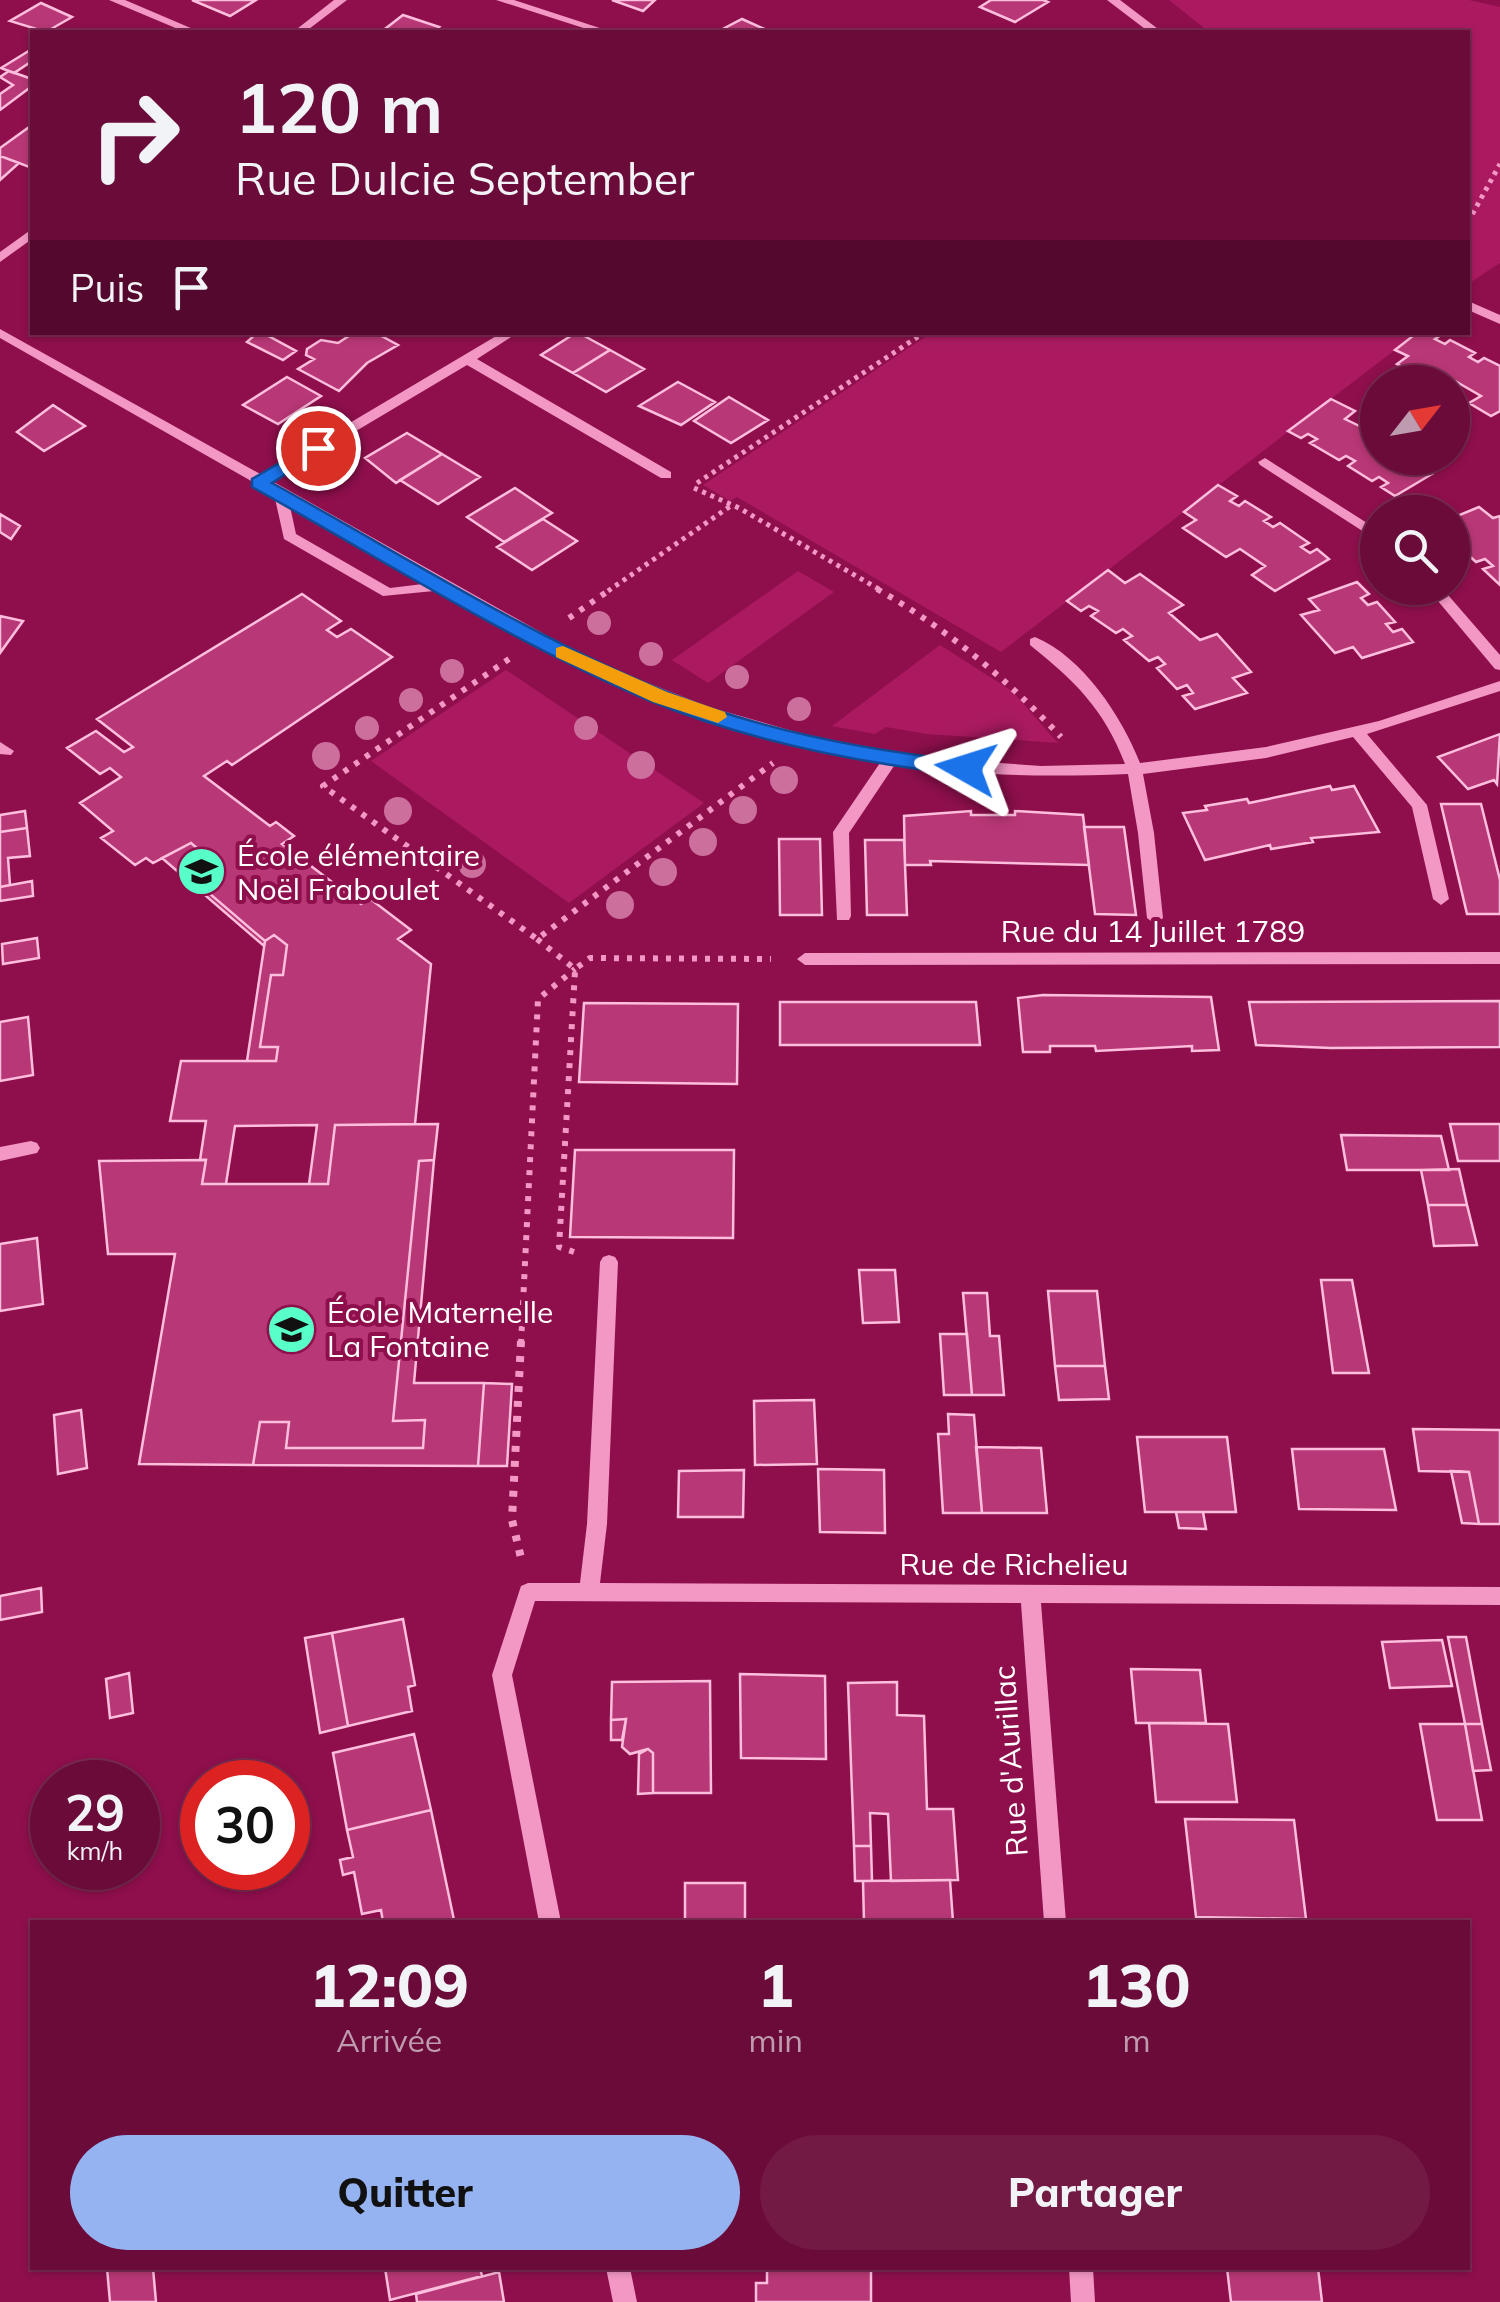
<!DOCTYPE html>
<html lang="fr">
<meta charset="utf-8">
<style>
:root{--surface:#6a0b39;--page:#721944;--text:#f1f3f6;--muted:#be9bae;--line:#7d2b53;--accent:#95b2f1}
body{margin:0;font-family:Mulish,sans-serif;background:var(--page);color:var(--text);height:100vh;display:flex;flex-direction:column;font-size:38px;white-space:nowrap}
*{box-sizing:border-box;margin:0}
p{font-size:32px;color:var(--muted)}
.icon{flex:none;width:55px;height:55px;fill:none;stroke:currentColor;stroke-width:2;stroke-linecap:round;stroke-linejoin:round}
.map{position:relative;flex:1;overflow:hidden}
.side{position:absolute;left:30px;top:1920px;width:1440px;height:350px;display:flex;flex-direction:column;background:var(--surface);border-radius:0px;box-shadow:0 2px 8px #0004,0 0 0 2px var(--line)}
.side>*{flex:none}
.top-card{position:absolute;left:30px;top:30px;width:1440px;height:305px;border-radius:0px;box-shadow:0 2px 8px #0004,0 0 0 2px var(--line);background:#6a0b39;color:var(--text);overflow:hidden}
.needle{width:65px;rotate:59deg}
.tools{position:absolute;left:1360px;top:365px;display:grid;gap:20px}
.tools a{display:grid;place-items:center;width:110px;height:110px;border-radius:50%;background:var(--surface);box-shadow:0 2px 8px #0004,0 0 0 2px var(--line);font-size:50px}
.speed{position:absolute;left:30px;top:1760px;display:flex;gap:20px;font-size:50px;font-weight:700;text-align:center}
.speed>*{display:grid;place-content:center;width:130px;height:130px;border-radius:50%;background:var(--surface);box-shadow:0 2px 8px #0004,0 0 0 2px var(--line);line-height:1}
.speed small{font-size:25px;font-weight:400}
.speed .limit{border:15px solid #d22;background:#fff;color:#111}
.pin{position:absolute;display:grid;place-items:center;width:85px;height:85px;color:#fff;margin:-42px;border:5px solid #fff;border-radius:50%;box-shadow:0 2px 10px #0007}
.me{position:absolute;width:110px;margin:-55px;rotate:276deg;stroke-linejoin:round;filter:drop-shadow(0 0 8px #0008)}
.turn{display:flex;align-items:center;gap:35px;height:210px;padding:0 40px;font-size:45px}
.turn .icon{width:130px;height:130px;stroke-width:2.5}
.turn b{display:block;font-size:70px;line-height:85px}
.then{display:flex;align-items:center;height:95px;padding:0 40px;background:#0003;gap:20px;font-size:38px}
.eta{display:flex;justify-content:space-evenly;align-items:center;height:170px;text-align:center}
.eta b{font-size:60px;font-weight:800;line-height:70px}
.action{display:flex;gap:20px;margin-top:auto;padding:20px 40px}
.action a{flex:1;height:115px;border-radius:60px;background:var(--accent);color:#111;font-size:40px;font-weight:800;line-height:115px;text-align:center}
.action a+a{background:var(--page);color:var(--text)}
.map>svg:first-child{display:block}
</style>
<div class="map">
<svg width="1500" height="2302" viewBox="0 0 1500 2302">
<rect width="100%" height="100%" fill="#8e0f4c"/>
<path fill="#ab1a61" d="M1169,0H1469L1500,7V263L1468,284V32H1209Z
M931,333H1417L1001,652L737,497L730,501L703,485Z
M798,571L834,592L708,683L672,660Z
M940,645L1012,691L1058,743L927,734L886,727L875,734L832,726Z
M506,670L704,803L569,903L371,761Z"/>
<path fill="#b83776" stroke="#febede" stroke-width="2.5" d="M192,0H256L230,16Z
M612,0H655L643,11Z
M991,0H1043L1048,2L1015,22L980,7Z
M41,3L72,17L46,32L10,21Z
M403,15L439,27L432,32H381Z
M742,19L771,32H717Z
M32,49V61L14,73L1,68Z
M9,71L32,79V86L0,110V94L13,85L0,77Z
M32,125V168L0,156V148Z
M0,156L19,163L0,180Z
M258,332H261L296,351L283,360L247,342Z
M355,332H374L398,345L367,363L339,391L298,369L314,359L306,355L307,349L321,340L338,343Z
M577,332L610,350L573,373L541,355Z
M1418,332H1436L1441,335L1435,339L1445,344L1450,340L1475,353L1469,357L1478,362L1484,358L1500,366V411L1491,416L1469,403L1481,396L1455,381L1432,382L1397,364L1408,356L1395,350Z
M610,350L644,369L606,392L573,373Z
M287,377L321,396L278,424L243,405Z
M678,382L715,402L681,425L639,406Z
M729,397L768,420L731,443L694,421Z
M1331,399L1355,411L1345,419L1378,435V458H1426L1416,462L1432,474L1395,496L1381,487L1388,483L1379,477L1372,481L1348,466L1355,461L1346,456L1339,460L1310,443L1317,439L1308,434L1301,438L1288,431Z
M53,405L85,426L44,451L17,432Z
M407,433L442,454L396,483L365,458Z
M442,454L480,477L438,504L400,480Z
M1218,485L1237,496L1230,501L1239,506L1245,501L1271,517L1264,521L1273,527L1280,523L1309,543L1301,547L1310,553L1317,549L1329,559L1275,591L1252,575L1265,566L1240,549L1226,557L1183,528L1196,520L1184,512Z
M515,488L552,513L504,542L467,517Z
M1479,507L1493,518L1500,516V585L1483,569L1493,566L1485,559L1476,562L1455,543L1464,539L1452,534V518Z
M0,514L20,526L11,539L0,532Z
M543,519L577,541L532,570L497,547Z
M1108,570L1125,583L1140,574L1183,605L1169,613L1200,640L1217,634L1251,672L1233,678L1247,693L1195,709L1183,696L1193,693L1187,685L1177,689L1157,668L1165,664L1158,657L1149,661L1124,640L1132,636L1123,629L1116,633L1091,616L1098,611L1089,606L1081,611L1067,601Z
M1357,582L1369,594L1361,598L1368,605L1377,602L1395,622L1386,624L1393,632L1402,629L1413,642L1362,658L1353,647L1335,653L1301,615L1319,610L1309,599Z
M302,594L341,621L327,630L337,637L351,629L392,657L232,765L227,761L204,776L270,826L276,822L294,836L282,844L361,904L369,898L411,930L398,939L431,964L415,1124L335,1125L328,1184H309L317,1125L235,1126L226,1184H202L206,1160H200L206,1121H170L181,1061H276L278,1047H260L271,975H283L287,945L274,935L265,941L189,876L212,861L191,843L153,863L146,858L135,865L101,838L113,831L80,803L121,777L110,768L100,774L67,748L96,731L124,752L133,747L97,719Z
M0,616L23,621L0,653Z
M1500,734L1497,784L1494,780L1468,789L1438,757Z
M1330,786L1332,790L1354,786L1379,832L1311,838L1313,842L1271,849L1270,845L1205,860L1183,813L1207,810L1205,806L1247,799L1249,803Z
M1441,804H1481L1500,880V914H1467Z
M25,811L27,828L0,832V815Z
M971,811V815H1015V811L1083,815L1089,865L930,861L931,865H905L904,816Z
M1084,827H1124L1136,915L1095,914Z
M27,828L30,856L8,858L10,885L0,887V832Z
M779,839H820L822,915H780Z
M865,840H904L907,915H867Z
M191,843L212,861L189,876L265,941L264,946L162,858Z
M32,881L33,896L0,901V887Z
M274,935L287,945L283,975H271L260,1047H278L276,1061H247L265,941Z
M37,938L39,958L3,964L2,944Z
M1043,995L1211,997L1219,1050L1192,1051V1046L1096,1051L1095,1046H1050V1052H1023L1018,998Z
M1500,1001V1047L1331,1048L1256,1045L1249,1002Z
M780,1002H976L980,1045H780Z
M584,1003L738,1004L737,1084L579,1082Z
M28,1017L33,1075L0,1081V1022Z
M438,1124L434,1160L419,1161L393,1421L425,1420L423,1448H286L289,1422H260L253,1465L139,1464L175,1254H108L99,1161L206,1160L202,1184H328L335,1125Z
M1450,1124H1500V1161H1458Z
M1341,1135L1441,1136L1449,1170H1347Z
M575,1150H734L733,1238L570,1237Z
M434,1160L414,1383H484L478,1466L253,1465L260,1422H289L286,1448H423L425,1420L393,1421L419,1161Z
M1459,1169L1467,1205H1428L1421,1170Z
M1428,1205H1467L1477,1245L1434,1246Z
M37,1238L43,1304L0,1311V1244Z
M859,1270H895L899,1322L863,1323Z
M1321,1280H1352L1369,1373H1333Z
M1048,1291H1097L1105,1366H1055Z
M963,1293H987L990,1336H999L1004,1395H972Z
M940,1334H967L972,1395H944Z
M1055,1366H1105L1109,1399L1059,1400Z
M484,1383L512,1384L507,1466H478Z
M814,1400L817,1464L755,1465L754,1401Z
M81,1410L87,1468L58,1474L54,1415Z
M948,1414L974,1415L982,1513H943L938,1434H949Z
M1413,1429L1500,1430V1524H1479L1469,1472L1419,1471Z
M1137,1437H1227L1236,1512H1145Z
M976,1447L1041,1448L1047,1513H982Z
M1292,1449H1384L1396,1510L1299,1509Z
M818,1469L884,1470L885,1533L820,1532Z
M744,1470L743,1517H678L679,1471Z
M1451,1471L1469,1472L1479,1524L1462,1523Z
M1176,1512H1203L1206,1529L1179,1528Z
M41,1588L42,1612L0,1620V1596Z
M403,1619L415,1685L408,1687L412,1711L348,1726L332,1633Z
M332,1633L348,1726L320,1733L305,1638Z
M1448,1637H1466L1482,1724H1465Z
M1442,1640L1452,1686L1390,1688L1382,1642Z
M1131,1669L1200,1670L1206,1723H1136Z
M129,1673L133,1713L110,1718L106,1679Z
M740,1674L825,1676L826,1759L741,1758Z
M710,1681L711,1793H653V1753L648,1749L630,1754L622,1747L626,1719L611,1720L612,1682Z
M897,1682V1715L924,1716L927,1809H953L958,1880L891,1881L888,1814L870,1813L871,1846H854L848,1683Z
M626,1719L622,1740H611V1720Z
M1149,1723L1228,1724L1237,1802H1156Z
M1420,1724H1465L1482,1820H1437Z
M1465,1724H1482L1491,1770L1473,1771Z
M414,1734L431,1810L347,1830L333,1753Z
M648,1749L653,1753V1793L638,1794L639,1754Z
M431,1810L454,1920L383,1922L381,1910L362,1914L354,1872L343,1875L340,1860L353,1857L347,1830Z
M1185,1819L1294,1820L1306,1919L1196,1917Z
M854,1846H871L872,1881H855Z
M950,1880L953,1922H864L863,1881Z
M685,1883H745V1922H685Z
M107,2268H153L156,2302H110Z
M385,2268H480L482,2276L390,2300Z
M767,2268H871V2302H756V2283H767Z
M1227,2268H1318L1322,2302H1231Z
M499,2272L504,2302H417L416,2294Z"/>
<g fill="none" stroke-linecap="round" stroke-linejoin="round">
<path stroke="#f397c4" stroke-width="5" stroke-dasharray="4 5" stroke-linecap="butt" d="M1468,222L1500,164
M697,483L925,332
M694,488L739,508L882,591
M608,591L732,505"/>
<path stroke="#f397c4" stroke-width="6" stroke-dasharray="5 8" stroke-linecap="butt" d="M877,589C947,629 1006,678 1061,737
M569,618L611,589
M509,659L323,786L537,939L773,763
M537,939L575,969L590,958L771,959
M574,1252L559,1247L575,971
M521,1344L538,999L575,969"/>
<path stroke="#f397c4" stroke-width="8" stroke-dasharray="6 9" stroke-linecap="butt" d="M521,1341L512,1520L521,1558"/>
<path fill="#f397c4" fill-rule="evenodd" d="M109,0H125L200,32H185Z
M334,0H347L305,32H293Z
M496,0H514L612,32H596Z
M1107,0H1120L1162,32H1149Z
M32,229V239L0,262V252Z
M1468,301L1500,315V324L1468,310Z
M0,329L262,475L503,332H519L477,359L671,472V478H661L467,365L272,481L592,661L709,707L817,738L930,758L1041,766L1125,764C1104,709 1075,681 1030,645V639L1035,637C1083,657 1122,717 1140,763L1266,747L1379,721L1500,681V691L1367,734L1427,805L1449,899L1441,905L1433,899L1412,807L1353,737L1266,758L1143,774L1154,833L1163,918L1155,924L1147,918L1138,833L1128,774C1050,777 973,777 896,763L849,833L851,916L849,920H837L833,832L882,760L817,748L698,714L582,669L444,590L383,596L284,539L274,494L254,486L253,482L0,338ZM289,502L431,583L390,588L296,534Z
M1265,458L1378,530V541L1260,465L1258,462Z
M1427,588H1442L1500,655V670L1495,669Z
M0,742L14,751L11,755L0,754Z
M1500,952V964L805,965L797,959L805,953Z
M31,1141L37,1143L40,1148L37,1153L0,1161V1147Z
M609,1255L615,1257L618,1262L607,1524L600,1583L1500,1587V1605L1041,1603L1066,1922H1044L1021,1603L535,1601L512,1675L561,1922H539L492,1675L521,1586L528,1583H580L587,1524L600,1262L603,1257Z
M606,2268H630L637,2302H613Z
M1069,2268H1093L1095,2302H1071Z"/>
</g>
<g fill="#cc6f9c">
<circle cx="599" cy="623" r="12"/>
<circle cx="651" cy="654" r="12"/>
<circle cx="452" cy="671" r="12"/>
<circle cx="737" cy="677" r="12"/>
<circle cx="411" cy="700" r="12"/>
<circle cx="799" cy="709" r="12"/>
<circle cx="367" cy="728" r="12"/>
<circle cx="586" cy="728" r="12"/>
<circle cx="326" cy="756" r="14"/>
<circle cx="641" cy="765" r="14"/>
<circle cx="784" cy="780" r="14"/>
<circle cx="743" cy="810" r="14"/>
<circle cx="398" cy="811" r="14"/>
<circle cx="703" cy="842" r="14"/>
<circle cx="472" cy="864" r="14"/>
<circle cx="663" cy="872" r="14"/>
<circle cx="620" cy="905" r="14"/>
</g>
<path fill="#1a73e8" stroke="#114b97" stroke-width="2.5" d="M312,444L327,448L272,483C400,553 527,635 662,690C758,730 863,750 966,761L976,768L966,775C858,763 748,741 648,700C511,642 382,559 252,487V479Z"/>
<path fill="#f59e0b" d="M563,646L667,692L725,712L727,717L718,723L653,702L556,657V648Z"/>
<defs>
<symbol id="school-disc" viewBox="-11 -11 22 22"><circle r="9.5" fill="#59ffc8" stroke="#8e0f4c"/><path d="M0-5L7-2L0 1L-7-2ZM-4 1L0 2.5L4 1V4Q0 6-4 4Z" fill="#111"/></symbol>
</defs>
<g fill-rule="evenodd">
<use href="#school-disc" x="174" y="844" width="55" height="55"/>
<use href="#school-disc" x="264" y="1302" width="55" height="55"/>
</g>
<g text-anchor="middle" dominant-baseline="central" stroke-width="8" stroke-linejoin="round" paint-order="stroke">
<g font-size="30" fill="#fff" stroke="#8e0f4c" text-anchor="start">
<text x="237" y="855">École élémentaire<tspan x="237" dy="34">Noël Fraboulet</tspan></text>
<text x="327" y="1312">École Maternelle<tspan x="327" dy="34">La Fontaine</tspan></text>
</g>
<g font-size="30" fill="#fff" stroke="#8e0f4c">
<text x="1153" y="931">Rue du 14 Juillet 1789</text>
<text x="1014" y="1564">Rue de Richelieu</text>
<text transform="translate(1010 1761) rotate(-94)">Rue d'Aurillac</text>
</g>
</g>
</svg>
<div class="tools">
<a><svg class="needle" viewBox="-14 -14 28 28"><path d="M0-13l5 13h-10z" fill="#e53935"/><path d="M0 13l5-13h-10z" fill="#be9bae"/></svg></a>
<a><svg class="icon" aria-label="search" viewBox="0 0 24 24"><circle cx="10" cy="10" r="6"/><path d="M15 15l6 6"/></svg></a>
</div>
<div class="speed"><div>29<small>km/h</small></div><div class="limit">30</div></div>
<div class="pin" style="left:318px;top:448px;background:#d93025"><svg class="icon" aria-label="arrive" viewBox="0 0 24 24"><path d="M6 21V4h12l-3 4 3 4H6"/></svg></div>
<svg class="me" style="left:966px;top:768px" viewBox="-20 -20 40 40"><path d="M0-17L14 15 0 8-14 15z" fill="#1a73e8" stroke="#fff" stroke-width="4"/></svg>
<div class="top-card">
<div class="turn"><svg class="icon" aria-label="right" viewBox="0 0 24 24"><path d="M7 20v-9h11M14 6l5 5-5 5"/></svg><div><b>120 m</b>Rue Dulcie September</div></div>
<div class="then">Puis<svg class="icon" aria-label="arrive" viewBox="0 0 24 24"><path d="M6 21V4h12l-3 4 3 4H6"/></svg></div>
</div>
<section class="side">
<div class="eta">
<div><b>12:09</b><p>Arrivée</p></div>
<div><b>1</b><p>min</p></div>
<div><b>130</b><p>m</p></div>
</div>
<div class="action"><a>Quitter</a><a>Partager</a></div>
</section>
</div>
